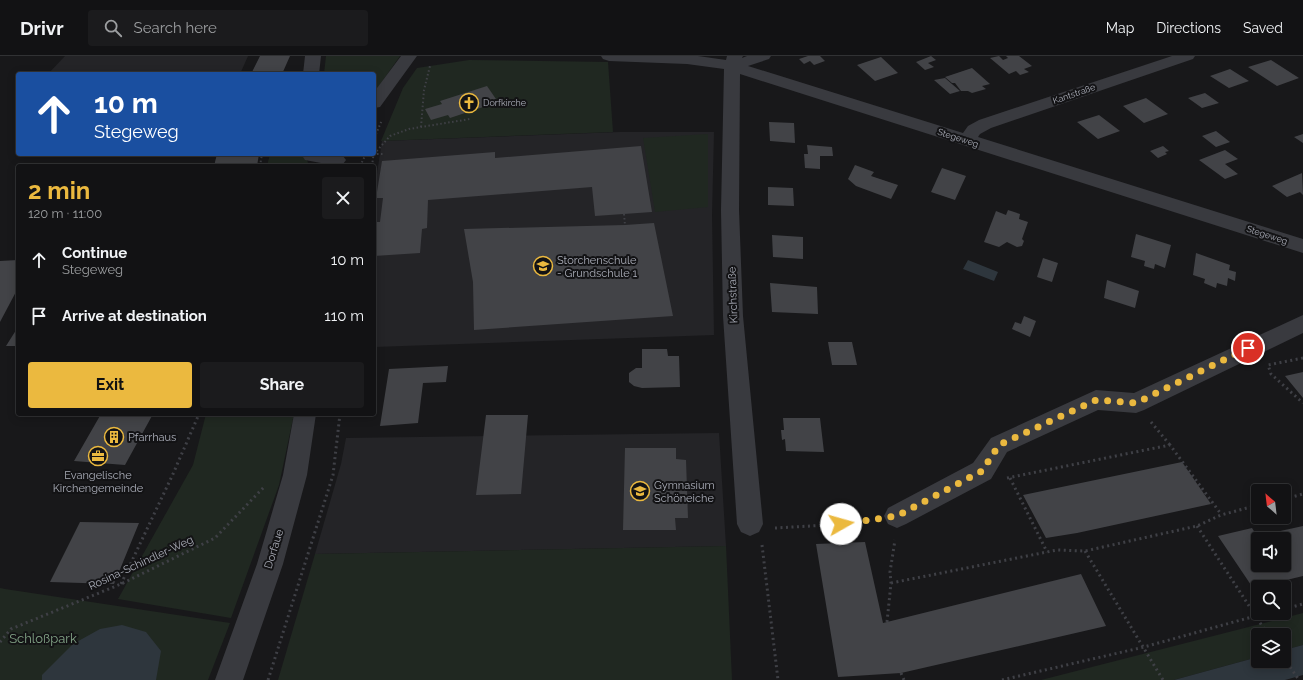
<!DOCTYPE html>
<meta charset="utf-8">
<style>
:root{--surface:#121214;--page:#1b1b1d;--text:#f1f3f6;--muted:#9c9ea0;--line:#313234;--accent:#ebb93f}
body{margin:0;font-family:Raleway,sans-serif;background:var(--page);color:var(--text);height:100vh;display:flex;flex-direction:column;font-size:15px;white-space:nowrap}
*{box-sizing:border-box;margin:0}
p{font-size:13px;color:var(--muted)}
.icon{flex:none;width:22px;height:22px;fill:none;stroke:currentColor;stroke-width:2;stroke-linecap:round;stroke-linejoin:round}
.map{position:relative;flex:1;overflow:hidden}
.panel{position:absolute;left:16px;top:108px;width:360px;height:252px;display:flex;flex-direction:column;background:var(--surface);border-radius:4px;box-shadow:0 2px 10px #0003,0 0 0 1px var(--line)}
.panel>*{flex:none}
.guide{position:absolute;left:16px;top:16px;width:360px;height:84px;border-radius:4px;box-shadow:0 2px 10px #0003,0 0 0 1px var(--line);background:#1a4fa0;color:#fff;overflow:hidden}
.needle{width:26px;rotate:332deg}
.controls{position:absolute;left:1251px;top:428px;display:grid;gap:8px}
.controls a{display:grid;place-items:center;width:40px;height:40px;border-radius:4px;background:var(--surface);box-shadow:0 2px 10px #0003,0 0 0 1px var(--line);font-size:20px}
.pin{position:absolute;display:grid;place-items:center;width:34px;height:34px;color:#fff;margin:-17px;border:2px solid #fff;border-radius:50%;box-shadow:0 1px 4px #0007}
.me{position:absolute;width:44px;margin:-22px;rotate:83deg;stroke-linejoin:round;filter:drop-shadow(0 0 3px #0008)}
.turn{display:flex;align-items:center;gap:14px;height:84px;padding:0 12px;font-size:18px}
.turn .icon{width:52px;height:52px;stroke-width:2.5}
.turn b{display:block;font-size:28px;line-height:34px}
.round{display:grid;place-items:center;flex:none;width:42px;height:42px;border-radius:4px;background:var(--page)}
.summary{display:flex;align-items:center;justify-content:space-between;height:68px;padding:0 12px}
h1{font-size:24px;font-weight:700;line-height:30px;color:var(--accent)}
.action{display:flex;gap:8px;margin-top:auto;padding:8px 12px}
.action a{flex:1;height:46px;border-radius:4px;background:var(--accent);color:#111;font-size:16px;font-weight:700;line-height:46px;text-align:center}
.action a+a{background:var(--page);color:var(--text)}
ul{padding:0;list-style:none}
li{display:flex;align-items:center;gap:12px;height:56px;padding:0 12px}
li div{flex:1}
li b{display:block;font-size:15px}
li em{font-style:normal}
header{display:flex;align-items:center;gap:24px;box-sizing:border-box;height:56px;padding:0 20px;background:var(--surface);border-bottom:1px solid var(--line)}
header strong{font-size:19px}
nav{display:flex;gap:22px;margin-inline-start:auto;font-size:14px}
.search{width:280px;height:36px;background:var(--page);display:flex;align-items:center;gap:10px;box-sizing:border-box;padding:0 14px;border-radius:4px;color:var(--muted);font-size:15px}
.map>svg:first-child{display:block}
</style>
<header>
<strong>Drivr</strong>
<div class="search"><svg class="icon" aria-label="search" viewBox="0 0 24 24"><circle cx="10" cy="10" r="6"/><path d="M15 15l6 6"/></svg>Search here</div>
<nav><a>Map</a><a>Directions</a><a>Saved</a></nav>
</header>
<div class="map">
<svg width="1303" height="624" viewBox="0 0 1303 624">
<rect width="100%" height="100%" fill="#18181a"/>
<path fill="#242427" d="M65,0H248L240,18H48Z
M620,76H714L712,159L714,279L374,291V137L382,85Z
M719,377L726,490L315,498L341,408L346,382Z"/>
<path fill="#202821" d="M326,0H400L374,37V18H324Z
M469,4L608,6L613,76L381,85L403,32L417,12Z
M708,78V151L655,156L643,82Z
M270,98H305L309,110H267Z
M206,358H294L279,429L231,562L118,543L193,409Z
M726,490L732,624H278L315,498Z
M0,532L5,533L230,567L208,624H0Z
M1303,557V589L1284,594V579H1258V601L1174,624H1041Z"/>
<path fill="#2e363d" d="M968,204L998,216L994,225L963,213Z
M122,569L146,576L161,595L156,624H42V619L73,588L100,573Z
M1303,589V619L1285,624H1174L1258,601V605H1284V594Z"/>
<path fill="#424347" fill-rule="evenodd" d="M260,0H290L282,18H251Z
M808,0H820L825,5L814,9L810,5L804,8L799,3Z
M931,0L936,4L928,7L934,11L925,14L916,6Z
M999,0L1003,4L1008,2L1006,0H1019L1032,10L1024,13L1029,16L1020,19L1016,15L1009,18L990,2Z
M881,1L898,17L875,25L857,9Z
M1271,4L1299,22L1277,30L1248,11Z
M972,12L990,28L982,30L986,33L972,37L968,35H961L955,27H952L945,21Z
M1230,13L1249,25L1229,32L1210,20Z
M945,22L960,35L950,38L934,24Z
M487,30L498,46L450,62L448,59L431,64L425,53L442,48L440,45Z
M1205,37L1219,47L1202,52L1188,42Z
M1146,42L1168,58L1144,67L1123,50Z
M1099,59L1120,75L1098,83L1077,66Z
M769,66L794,67L795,87L770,85Z
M1216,75L1230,86L1216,91L1202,80Z
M1303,78V87L1294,81Z
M807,89L832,91L833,100H820V113L805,112L804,98H808Z
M641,90L652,156L595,160L592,131L428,144L427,172L422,173L420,197L374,200L375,166H380L383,142H376L382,105L495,96V102Z
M1163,90L1169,95L1165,96L1167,98L1158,102L1150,95Z
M1225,94L1238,103L1225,108L1238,118L1225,123L1199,104Z
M217,98H259L257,110H214Z
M855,109L874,116L871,120L898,129L891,143L856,130L848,123Z
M942,112L966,120L955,144L931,136Z
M1302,117L1303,139L1300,136L1287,141L1272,130Z
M768,131L793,132L794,150L768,149Z
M1008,154L1020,158L1019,163L1028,166L1022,183L1024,185L1022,190L1017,191L1007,186L999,191L984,186L996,155L1006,159Z
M654,167L673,260L474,274L473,226L464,173L625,169Z
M1136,178L1171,189L1165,212L1155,208L1154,213L1144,210L1145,205L1131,201Z
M772,179L803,181V203L773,201Z
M1196,197L1230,209L1229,214L1236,216L1235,225L1228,222L1227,230L1217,227L1216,232L1204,227L1205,223L1193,219Z
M1043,202L1058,207L1052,226L1037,221Z
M18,204V232L0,266V205Z
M1107,224L1139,235L1135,252L1104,242Z
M770,227L817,231L818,258L772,256Z
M1024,260L1036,265L1030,281L1012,273L1015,266L1021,268Z
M18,271V290H6Z
M828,286H852L857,309H832Z
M642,293H667L668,300H679L680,331L642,332L634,330L629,326V317L636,312H642Z
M448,310L446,326L423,327L418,367L380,370L389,313Z
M1303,316V342L1285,320Z
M101,358H153L125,409L74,405Z
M486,359H528L521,438L476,439Z
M783,362H820L824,396L786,395L785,383L782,384L781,374H784Z
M625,392H676V403L686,404L688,462H675L676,474H623Z
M1182,406L1211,448L1077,477L1046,482L1023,439Z
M80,466L139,467L114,528L50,526Z
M1303,470V520L1253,532L1218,480L1252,472L1257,480ZM1258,483H1284V509H1258Z
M865,486L883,567L1081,518L1106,570L901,617L838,621L816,488Z"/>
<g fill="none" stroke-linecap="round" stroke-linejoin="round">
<path stroke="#3f4046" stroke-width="2" stroke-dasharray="1.5 2.5" stroke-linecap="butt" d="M421,71L424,34L430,10
M365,98H385
M374,98L390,80L409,73L470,63
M260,110L262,98
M360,110L366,98
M372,110L376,78L382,64
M624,158L625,169"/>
<path stroke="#3f4046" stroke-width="3" stroke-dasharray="2 3.5" stroke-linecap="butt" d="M1303,302L1268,309L1271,318L1303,347
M1151,366L1170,389
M1007,422L1170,389L1221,458
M1010,422L1047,496
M1284,443L1303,438
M1197,470L1268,579
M775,472L829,469L872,464
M762,489L778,624
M1085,495L1163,624
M891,527L1057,494L1085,495L1197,470L1221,459L1258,449
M121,528L173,418L199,358
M1284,553L1303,548
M887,566L891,527L890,516L895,484
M0,586L11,573L121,528L215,482L265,430
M1284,602L1299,624
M901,617L904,624
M268,624L333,419L340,358
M1002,624L1144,591L1266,557"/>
<path fill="#393a3f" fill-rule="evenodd" d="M305,0H321L319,18H303Z
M401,0H417L380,51L374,52V36Z
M601,0H698L726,4L727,0H743L742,2L747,0H771L769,3L748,10L963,77L968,70L979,64L1172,0H1195L1193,3L991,72L980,78L978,81L1303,183V197L740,18L739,154L743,260L763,468L759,476L750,480L741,476L737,468L723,260L721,154L724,13L687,8L609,5L603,3Z
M301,98H337L343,100L346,104L343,108L337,110L305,104Z
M1303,259V277L1144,354L1136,357L1098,354L1007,396L991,423L906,468L897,472L888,468L884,460L888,452L973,407L991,382L1096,334L1134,337Z
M294,358H316L307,419L283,508L243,624H215L257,508L283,419Z"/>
</g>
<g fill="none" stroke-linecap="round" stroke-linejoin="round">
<path stroke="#ebb93f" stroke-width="7" stroke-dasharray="0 12.6" d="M841,468L897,460L982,415L999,389L1096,344L1136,347L1248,292"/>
</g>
<defs>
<symbol id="church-ring" viewBox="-11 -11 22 22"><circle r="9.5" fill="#131315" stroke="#ebb93f" stroke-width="1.5"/><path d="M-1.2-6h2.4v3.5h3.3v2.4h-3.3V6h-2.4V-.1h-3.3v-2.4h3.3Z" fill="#ebb93f"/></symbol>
<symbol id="school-ring" viewBox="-11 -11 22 22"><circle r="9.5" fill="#131315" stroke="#ebb93f" stroke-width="1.5"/><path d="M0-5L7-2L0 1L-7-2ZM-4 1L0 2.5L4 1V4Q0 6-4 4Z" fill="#ebb93f"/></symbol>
<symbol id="building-ring" viewBox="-11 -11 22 22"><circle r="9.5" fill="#131315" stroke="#ebb93f" stroke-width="1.5"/><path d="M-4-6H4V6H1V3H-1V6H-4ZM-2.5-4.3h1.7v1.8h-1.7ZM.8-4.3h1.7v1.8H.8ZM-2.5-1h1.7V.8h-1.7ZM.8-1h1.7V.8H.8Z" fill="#ebb93f"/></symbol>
<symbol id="office-ring" viewBox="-11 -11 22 22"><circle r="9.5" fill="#131315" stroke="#ebb93f" stroke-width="1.5"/><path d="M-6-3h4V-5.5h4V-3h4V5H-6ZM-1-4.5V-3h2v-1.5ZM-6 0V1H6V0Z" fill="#ebb93f"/></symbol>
</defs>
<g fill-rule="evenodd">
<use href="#church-ring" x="458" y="36" width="22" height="22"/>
<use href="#school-ring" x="532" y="199" width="22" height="22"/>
<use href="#building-ring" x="103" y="370" width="22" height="22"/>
<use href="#office-ring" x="87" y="389" width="22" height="22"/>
<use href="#school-ring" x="629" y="424" width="22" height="22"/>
</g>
<g text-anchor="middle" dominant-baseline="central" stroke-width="4" stroke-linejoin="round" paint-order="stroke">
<g font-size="9" fill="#abaeb9" stroke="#131315">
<text transform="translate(1074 38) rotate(-19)">Kantstraße</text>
<text transform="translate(958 82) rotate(18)">Stegeweg</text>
<text transform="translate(1267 179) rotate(18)">Stegeweg</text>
</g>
<g font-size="9" fill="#abaeb9" stroke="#131315" text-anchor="start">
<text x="483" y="47">Dorfkirche</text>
</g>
<g font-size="11" fill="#abaeb9" stroke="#131315" text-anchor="start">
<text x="557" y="204">Storchenschule<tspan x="557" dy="13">- Grundschule 1</tspan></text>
<text x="128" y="381">Pfarrhaus</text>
<text x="98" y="419" text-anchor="middle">Evangelische<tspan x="98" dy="13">Kirchengemeinde</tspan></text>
<text x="654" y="429">Gymnasium<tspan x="654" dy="13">Schöneiche</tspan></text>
</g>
<g font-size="11" fill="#abaeb9" stroke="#131315">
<text transform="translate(733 239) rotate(-92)">Kirchstraße</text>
<text transform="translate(274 493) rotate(-73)">Dorfaue</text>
<text transform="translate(141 507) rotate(-25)">Rosina-Schindler-Weg</text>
</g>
<g font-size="13" fill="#82a386" stroke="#131315">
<text x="43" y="582">Schloßpark</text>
</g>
</g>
</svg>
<div class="controls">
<a><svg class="needle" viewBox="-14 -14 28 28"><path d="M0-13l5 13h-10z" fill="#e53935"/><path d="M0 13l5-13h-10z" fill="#9c9ea0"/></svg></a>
<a><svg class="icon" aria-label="sound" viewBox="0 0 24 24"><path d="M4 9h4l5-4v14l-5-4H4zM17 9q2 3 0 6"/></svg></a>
<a><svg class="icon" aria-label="search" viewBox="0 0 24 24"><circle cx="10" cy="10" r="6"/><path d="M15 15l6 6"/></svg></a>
<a><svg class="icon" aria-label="layers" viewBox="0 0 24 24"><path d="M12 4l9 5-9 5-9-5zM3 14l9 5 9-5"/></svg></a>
</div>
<div class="pin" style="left:1248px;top:292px;background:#d93025"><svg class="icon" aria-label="arrive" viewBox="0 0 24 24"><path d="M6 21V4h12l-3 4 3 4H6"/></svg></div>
<svg class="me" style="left:841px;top:468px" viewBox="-20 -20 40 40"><circle r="19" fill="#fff"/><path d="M0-13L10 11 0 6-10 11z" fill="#ebb93f"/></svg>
<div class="guide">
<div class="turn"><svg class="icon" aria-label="ahead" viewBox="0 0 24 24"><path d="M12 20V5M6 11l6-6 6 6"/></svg><div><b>10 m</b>Stegeweg</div></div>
</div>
<section class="panel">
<div class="summary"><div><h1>2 min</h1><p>120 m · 11:00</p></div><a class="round"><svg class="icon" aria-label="close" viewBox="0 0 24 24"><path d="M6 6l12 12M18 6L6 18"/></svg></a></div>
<ul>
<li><svg class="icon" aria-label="ahead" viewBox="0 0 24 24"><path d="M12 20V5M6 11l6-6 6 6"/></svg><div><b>Continue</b><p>Stegeweg</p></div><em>10 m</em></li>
<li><svg class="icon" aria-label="arrive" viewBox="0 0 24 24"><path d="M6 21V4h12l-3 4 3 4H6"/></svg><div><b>Arrive at destination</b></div><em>110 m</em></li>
</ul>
<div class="action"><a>Exit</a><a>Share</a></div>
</section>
</div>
